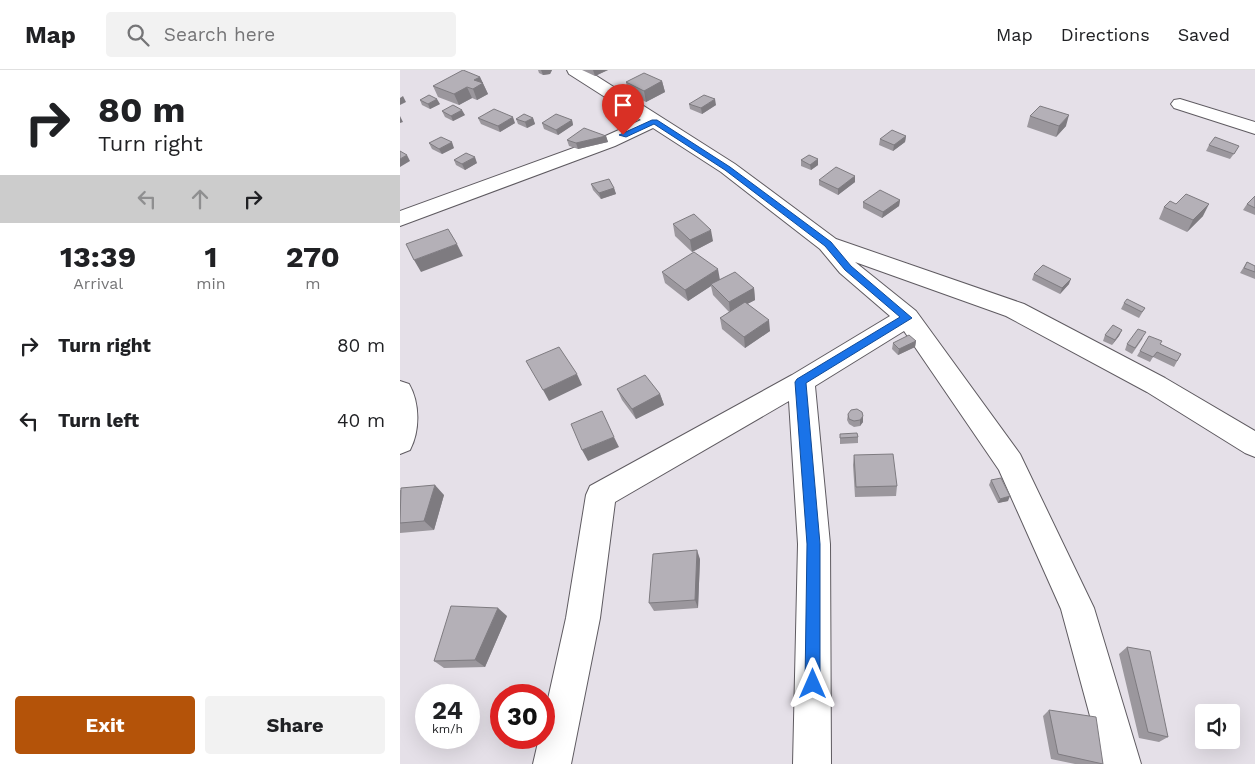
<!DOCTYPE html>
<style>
:root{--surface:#fff;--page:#f2f2f2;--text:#202124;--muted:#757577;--line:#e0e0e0;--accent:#b45309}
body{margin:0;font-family:"Work Sans",sans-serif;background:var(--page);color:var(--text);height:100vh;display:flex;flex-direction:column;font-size:19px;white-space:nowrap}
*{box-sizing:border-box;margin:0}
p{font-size:16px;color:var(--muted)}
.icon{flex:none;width:28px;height:28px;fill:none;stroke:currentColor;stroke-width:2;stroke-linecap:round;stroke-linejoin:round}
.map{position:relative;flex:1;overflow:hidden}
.panel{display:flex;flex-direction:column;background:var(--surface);width:400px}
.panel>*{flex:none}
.guide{background:#fff;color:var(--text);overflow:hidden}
.buttons{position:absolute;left:795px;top:634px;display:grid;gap:10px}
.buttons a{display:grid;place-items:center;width:45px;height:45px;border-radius:5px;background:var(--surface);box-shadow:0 5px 20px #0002;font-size:25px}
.speed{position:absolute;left:15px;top:614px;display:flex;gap:10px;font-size:25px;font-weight:700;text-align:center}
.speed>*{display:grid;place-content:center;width:65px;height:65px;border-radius:50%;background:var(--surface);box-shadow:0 5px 20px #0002;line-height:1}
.speed small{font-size:12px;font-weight:400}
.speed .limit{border:8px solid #d22;background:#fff;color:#111}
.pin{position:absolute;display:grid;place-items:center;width:42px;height:42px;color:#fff;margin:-51px -21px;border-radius:50% 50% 50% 0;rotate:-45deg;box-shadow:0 0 5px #0007}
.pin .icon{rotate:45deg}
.me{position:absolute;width:55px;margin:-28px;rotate:0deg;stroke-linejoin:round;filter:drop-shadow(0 0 4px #0008)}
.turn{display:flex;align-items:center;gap:18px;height:105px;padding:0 15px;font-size:22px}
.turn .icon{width:65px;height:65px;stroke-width:2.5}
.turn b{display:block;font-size:35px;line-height:42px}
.lanes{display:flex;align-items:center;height:48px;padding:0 15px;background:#0003;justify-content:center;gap:25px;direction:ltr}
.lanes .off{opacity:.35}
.eta{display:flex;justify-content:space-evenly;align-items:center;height:85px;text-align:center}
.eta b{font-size:30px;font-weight:700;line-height:35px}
.action{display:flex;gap:10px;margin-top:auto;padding:10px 15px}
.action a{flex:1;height:58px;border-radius:5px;background:var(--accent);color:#fff;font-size:20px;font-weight:700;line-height:58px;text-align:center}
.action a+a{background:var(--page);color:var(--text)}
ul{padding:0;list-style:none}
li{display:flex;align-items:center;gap:15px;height:75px;padding:0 15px}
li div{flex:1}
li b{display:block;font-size:19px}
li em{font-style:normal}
header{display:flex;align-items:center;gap:30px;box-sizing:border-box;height:70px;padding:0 25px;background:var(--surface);border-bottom:1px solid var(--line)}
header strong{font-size:24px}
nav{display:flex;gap:28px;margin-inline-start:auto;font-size:18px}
.search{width:350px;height:45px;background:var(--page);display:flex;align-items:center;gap:12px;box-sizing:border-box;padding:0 18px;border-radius:5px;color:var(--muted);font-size:19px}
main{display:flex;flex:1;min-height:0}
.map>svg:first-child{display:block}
</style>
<header>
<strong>Map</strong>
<div class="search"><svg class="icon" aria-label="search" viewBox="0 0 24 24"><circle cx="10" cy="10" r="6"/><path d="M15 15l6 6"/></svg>Search here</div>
<nav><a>Map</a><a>Directions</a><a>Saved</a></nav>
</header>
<main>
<section class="panel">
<div class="guide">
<div class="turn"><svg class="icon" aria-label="right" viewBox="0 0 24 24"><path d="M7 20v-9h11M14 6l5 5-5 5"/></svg><div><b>80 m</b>Turn right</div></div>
<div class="lanes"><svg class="icon off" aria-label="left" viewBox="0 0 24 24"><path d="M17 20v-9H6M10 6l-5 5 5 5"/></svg><svg class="icon off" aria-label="ahead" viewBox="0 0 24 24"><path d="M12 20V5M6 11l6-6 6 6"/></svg><svg class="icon" aria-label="right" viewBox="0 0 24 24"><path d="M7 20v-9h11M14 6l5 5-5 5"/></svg></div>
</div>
<div class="eta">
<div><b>13:39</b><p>Arrival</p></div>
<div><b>1</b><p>min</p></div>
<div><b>270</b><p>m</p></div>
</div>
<ul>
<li><svg class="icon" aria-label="right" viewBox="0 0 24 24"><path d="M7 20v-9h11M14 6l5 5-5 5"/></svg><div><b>Turn right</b></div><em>80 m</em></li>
<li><svg class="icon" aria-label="left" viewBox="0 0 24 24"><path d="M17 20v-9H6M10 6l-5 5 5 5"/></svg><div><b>Turn left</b></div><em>40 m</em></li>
</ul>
<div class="action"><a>Exit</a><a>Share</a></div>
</section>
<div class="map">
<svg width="855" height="694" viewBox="0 0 855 694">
<rect width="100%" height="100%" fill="#e5e0e8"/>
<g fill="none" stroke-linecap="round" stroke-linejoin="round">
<defs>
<path id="minor" d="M167,0H187L335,94L436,169L624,234L765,308L855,361V387L845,383L747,322L606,246L455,192L516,241L620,384L694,538L741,694H703L661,539L599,400L504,261L415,316L430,474L431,694H393L398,474L389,331L215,432L200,548L171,694H133L139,668H144V647L166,548L186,425L190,416L392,305L490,246L440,203L420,179L321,102L253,58L215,76L0,156V141L201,68L241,50L169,4Z
M780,29L855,52V64L774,38L771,34L774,30Z
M0,311L9,314C20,333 20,361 10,380L0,384Z"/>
</defs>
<use href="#minor" stroke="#5f5b61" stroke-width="2"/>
<use href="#minor" fill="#fff" fill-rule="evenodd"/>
</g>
<path fill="#9b979d" d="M138,0H152L150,4L143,5L139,3Z
M182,0H208L195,6Z
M80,7L88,24L77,30L72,28L59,35L38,27L33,16Z
M262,11L265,22L246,32L228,23L226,12Z
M20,30L40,34L30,39L22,35Z
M289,34L316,35L302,44L290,39Z
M42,41L65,45L53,51L45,47Z
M630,46L666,56L656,67L627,57Z
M78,48L115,53L100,62L81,54Z
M133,48L135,54L127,58L118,54L116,49Z
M172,50L173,55L158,65L144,59L142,53Z
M206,66L208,72L178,79L169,76L167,70Z
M506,66L505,72L493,81L479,75L480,69Z
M29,73L54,78L42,84L32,79Z
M809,75L836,81L830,89L806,81Z
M418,89V95L411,100L401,96V90Z
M54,90L77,93L65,100L56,95Z
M455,106V112L438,125L419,115V110Z
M191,114L214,118L216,124L201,129L193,120Z
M855,126V145L843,140L847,134Z
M500,130L499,136L482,148L463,138V132Z
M776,134L803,146L787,162L759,149L764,137Z
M273,154L313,171L292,182L275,166Z
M847,192L855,196V209L840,203Z
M262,202L320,209L354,218L355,230L347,234L370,261L345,278L322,259L320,248L329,242L313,225L311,216L288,231L265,213Z
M634,204L669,214L660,224L632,210Z
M724,233L745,238L739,248L721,239Z
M722,260L719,266L712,275L703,271L705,265Z
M743,268L732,284L725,280L727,274Z
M516,271L515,277L498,285L492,279L493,273Z
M760,274L781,284L774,297L753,287L750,292L737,286L740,281Z
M217,319L260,324L264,335L236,349L222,330Z
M448,344L463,352L460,356L454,357L449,354L447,350Z
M440,364L458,367V373L440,374Z
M454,385L497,416L496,426L455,427L453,395Z
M591,410L608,431L598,433L589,415Z
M0,420L44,425L34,460L0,463Z
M300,489L298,538L254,541L249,533Z
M107,546L85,597L44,598L34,591Z
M727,577L768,667L759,672L739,668L719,584Z
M649,640L703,694H675L651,689L643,646Z"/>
<path fill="#7e7b80" d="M141,0H152L150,4L143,5Z
M193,0H208L195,6Z
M80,7L88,24L77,30L73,19L74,10Z
M262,11L265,22L246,32L244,21Z
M67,17L72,28L59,35L54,24Z
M3,26L6,32L0,35V28Z
M37,29L40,34L30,39L28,34Z
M315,29L316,35L302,44L301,38Z
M62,40L65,45L53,51L51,46Z
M669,45L666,56L656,67L659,56Z
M0,46L3,52L0,53Z
M113,47L115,53L100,62L98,56Z
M133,48L135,54L127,58L125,52Z
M172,50L173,55L158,65L156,60Z
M206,66L208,72L178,79L176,73Z
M506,66L505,72L493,81L494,75Z
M52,72L54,78L42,84L39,79Z
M7,85L10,91L0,97V89Z
M75,87L77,93L65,100L62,94Z
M418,89V95L411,100L410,95Z
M455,106V112L438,125V119Z
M214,118L216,124L201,129L199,123Z
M500,130L499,136L482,148L483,142Z
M809,134L803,146L787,162L793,150Z
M311,160L313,171L292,182L290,170Z
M57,174L63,186L21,202L14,190Z
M318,199L320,210L311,214V216L288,231L285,220Z
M671,209L669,214L660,224L662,218Z
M354,218L355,230L330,243L329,232Z
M369,250L370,261L345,278L344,267Z
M722,260L719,266L712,275L715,270Z
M516,271L515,277L498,285L499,279Z
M177,304L182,315L149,331L143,320Z
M260,324L264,335L236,349L232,339Z
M463,346V352L460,356V350Z
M214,367L219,377L188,391L182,380Z
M35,415L44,425L34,460L24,451Z
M610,426L608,431L598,433L600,429Z
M297,480L300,489L298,538L295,530Z
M98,538L107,546L85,597L75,590Z"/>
<path fill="#b4b0b7" stroke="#7e7b80" d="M63,0L80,7L74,10L83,13L73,19L67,17L54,24L33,16Z
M244,3L262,11L244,21L226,12Z
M29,25L37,29L28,34L20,30Z
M304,25L315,29L301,38L289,34Z
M53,35L62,40L51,46L42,41Z
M640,36L669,45L659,56L630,46Z
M94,39L113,47L98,56L78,48Z
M124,44L133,48L125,52L116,49Z
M156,44L172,50L156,60L142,53Z
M184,58L206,66L176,73L167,70Z
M492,60L506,66L494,75L480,69Z
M41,67L52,72L39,79L29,73Z
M815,67L839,76L834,84L809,75Z
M0,81L7,85L0,89Z
M66,83L75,87L62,94L54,90Z
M409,85L418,89L410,95L401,90Z
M436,97L455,106L438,119L419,110Z
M209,109L214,118L199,123L191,114Z
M480,120L500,130L483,142L463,132Z
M786,124L809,134L793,150L764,137L770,131L776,134Z
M855,126V138L847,134Z
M294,144L311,160L290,170L273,154Z
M48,159L57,174L14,190L6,174Z
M294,182L318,199L285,220L262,202Z
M847,192L855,196V202L844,198Z
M643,195L671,209L662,218L634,204Z
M335,202L354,218L329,232L311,214Z
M727,229L745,238L742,242L724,233Z
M345,232L369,250L344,267L320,248Z
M713,255L722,260L715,270L705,265Z
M738,259L746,262L735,278L727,274Z
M509,265L516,271L499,279L493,273Z
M749,266L762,271L760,274L781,284L777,291L757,282L753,287L740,281Z
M159,277L177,304L143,320L126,291Z
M245,305L260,324L232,339L217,319Z
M457,339L462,342L463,346L460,350L454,351L449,349L448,344L451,340Z
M202,341L214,367L182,380L171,354Z
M457,363L458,367L440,368V364Z
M493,384L497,416L456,417L454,385Z
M601,408L610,426L600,429L591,410Z
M35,415L24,451L0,453L1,418Z
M297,480L295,530L249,533L253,484Z
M51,536L98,538L75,590L34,591Z
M727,577L750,581L768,667L748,662Z
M649,640L696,647L703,694L658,684Z"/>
<path fill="#1a73e8" stroke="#114b97" d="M252,50H257L330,97L431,172L451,196L512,248L406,313L420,474V614L418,619L413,621L407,619L405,614L407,474L395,312L397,309L500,247L445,200L425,176L325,100L254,54L226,67L219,65Z"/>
</svg>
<div class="buttons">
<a><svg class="icon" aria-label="sound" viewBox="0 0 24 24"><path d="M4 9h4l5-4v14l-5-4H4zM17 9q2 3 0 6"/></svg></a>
</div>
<div class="speed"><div>24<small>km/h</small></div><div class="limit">30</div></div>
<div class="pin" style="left:223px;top:65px;background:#d93025"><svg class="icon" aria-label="arrive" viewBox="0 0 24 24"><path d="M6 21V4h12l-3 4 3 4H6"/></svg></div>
<svg class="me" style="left:413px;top:614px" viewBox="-20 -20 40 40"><path d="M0-17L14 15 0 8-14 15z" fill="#1a73e8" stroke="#fff" stroke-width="4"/></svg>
</div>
</main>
